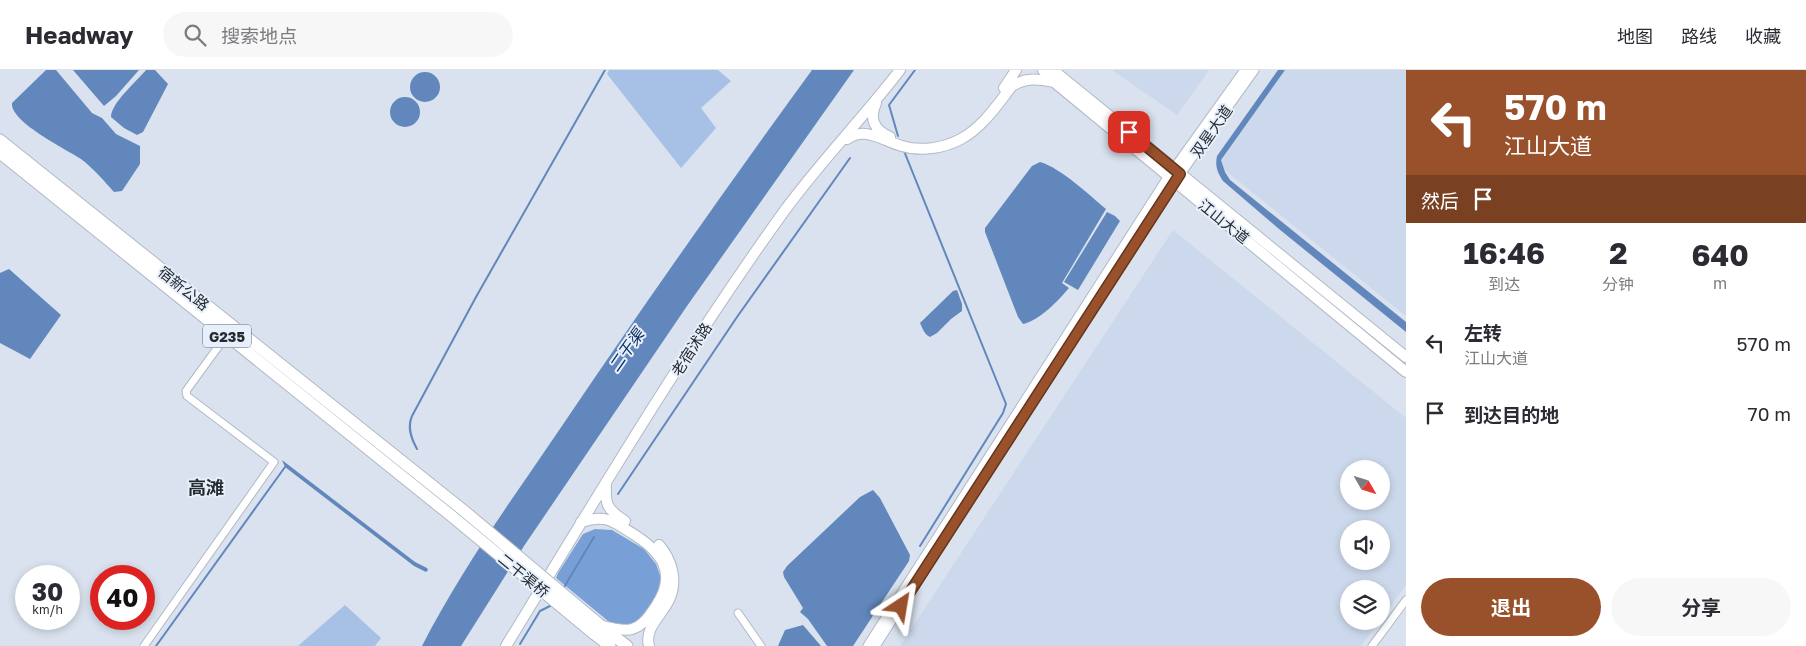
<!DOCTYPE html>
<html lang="zh">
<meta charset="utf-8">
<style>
:root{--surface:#fff;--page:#f7f7f7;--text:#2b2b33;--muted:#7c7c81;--line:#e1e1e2;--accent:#98512b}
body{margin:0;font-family:"Golos Text","Noto Sans SC",sans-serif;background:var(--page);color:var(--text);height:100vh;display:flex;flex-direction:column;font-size:19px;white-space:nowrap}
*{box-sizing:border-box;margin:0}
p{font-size:16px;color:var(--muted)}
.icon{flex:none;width:28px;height:28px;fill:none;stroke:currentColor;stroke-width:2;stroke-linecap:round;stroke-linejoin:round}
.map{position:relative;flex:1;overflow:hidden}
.panel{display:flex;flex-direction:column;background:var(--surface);width:400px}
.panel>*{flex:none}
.top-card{background:#98512b;color:#fff;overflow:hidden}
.needle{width:32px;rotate:129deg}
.tools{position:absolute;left:1340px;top:390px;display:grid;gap:10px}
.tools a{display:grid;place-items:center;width:50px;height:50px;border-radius:50%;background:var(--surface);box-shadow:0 2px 8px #0003;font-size:25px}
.speed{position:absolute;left:15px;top:495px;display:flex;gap:10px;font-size:25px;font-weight:700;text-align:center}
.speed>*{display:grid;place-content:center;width:65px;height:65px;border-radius:50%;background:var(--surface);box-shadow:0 2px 8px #0003;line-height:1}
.speed small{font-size:12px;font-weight:400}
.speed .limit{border:8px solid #d22;background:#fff;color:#111}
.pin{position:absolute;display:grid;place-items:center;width:42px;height:42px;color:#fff;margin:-21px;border-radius:10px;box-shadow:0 2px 8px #0006}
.me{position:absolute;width:55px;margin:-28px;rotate:33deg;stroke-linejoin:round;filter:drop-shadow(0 0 4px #0008)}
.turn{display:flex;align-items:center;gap:18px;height:105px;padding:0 15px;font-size:22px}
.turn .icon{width:65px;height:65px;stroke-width:2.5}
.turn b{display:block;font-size:35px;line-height:42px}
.then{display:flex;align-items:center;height:48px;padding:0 15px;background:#0003;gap:10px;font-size:19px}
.eta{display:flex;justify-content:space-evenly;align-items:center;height:85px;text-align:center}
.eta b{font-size:30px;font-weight:700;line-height:35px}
.primary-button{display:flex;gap:10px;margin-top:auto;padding:10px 15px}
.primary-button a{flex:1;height:58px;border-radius:30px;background:var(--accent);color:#fff;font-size:20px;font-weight:700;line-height:58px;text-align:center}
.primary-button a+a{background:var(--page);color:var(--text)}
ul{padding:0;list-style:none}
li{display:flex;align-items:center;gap:15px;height:70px;padding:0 15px}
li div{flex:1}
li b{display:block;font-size:19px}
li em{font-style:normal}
header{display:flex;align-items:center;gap:30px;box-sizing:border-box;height:70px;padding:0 25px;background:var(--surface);border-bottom:1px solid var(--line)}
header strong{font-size:24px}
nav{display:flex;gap:28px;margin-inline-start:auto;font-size:18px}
.search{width:350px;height:45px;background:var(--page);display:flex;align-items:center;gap:12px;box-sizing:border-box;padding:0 18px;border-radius:28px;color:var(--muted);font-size:19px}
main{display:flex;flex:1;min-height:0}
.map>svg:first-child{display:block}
</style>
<header>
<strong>Headway</strong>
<div class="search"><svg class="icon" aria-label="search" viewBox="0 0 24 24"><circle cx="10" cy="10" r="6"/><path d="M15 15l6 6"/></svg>搜索地点</div>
<nav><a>地图</a><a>路线</a><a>收藏</a></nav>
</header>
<main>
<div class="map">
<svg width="1406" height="576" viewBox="0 0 1406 576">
<rect width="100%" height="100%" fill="#d9e2ee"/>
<path fill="#ccd9ec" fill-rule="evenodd" d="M1112,0H1209L1177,45Z
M1283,0H1406V246L1216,93Z
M1173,160L1406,348V515L1381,549V519H1349V551H1379L1361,576H900ZM1349,399H1381V431H1349ZM1349,459H1381V491H1349Z"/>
<path fill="#a7c1e6" d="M609,0H718L731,11L701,38L716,58L681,98L607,4Z
M345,535L381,568L375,576H298Z"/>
<path fill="#79a0d6" d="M595,459L612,460L644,479L656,494L660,505L661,521L644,546L629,557H621L608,551L556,508L558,503L583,464Z"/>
<path fill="#6287bc" d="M46,0H56L92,43L102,48L116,64L140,76V94L122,121L114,122C104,111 93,98 81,89C66,79 10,52 12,33Z
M73,0H139L116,26L104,36Z
M146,0H155L168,14L143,62L137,65L124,58L111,47C111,33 137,11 146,0Z
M812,0H854L687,236L524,476L461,576H422C463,496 516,424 566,350C646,232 728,115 812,0Z
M1278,0H1285L1221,90L1225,102L1230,110L1406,252V262L1279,159L1223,111C1217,102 1215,96 1217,86Z
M410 17a15 15 0 1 1 30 0a15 15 0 1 1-30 0Z
M390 42a15 15 0 1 1 30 0a15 15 0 1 1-30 0Z
M1040,92C1061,98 1089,125 1106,139L1062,213L1069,218C1059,230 1039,251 1023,254L1018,247L985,162V158L1032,96Z
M1107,142L1115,146L1120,151L1078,220L1064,212Z
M9,199L61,245L30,289L0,273V203Z
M957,220L962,234V241L951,249L937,263L930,267C924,264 923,259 920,253L953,221Z
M282,390L415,492L427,498L428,500L426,502L414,496L285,397Z
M873,420L880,428L910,485L909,491L853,576H827L808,549L800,542L803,538L784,507L783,502L787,496L860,427Z
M803,555L821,576H778L785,560Z"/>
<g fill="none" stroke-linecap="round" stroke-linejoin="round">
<path stroke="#6287bc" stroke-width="2" d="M898,66L889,35L915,0
M904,81L1006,334L1003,343L920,476
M417,379C411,368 407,357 412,346L476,227L605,0
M618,424L737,247L850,88
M563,519L594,467
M520,574L540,541L552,535
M156,576L285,397"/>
<defs>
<path id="minor" d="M738,543L761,576
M144,576L274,392L187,326L186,321L229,262
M1372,576L1406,530"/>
<path id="tertiary" d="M868,576L1169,106L1245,0
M875,576L1175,111L1254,0"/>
<path id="secondary" d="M1043,0L1054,12L1406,302
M1053,0L1406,287
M1004,18L1016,0
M876,33C869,49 874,60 890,67
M847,69C866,56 883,71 902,76C921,82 944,78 961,69C983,57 997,35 1012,16C1026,7 1038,9 1054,12
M606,412C605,434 606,439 625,451
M581,452C604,445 610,449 630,462C660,480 679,502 656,536C650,545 643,556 632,559C623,562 610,557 601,556
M506,576C596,429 684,280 785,140C821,91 863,48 900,0
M649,576C644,558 662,545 669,530C678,511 672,490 659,475"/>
<path id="trunk" d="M0,70L463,440
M0,83L454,448
M600,555L627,576
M593,563L610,576"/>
</defs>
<use href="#minor" stroke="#b1b9c5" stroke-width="9"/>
<use href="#tertiary" stroke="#b1b9c5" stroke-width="11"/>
<use href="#secondary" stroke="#b1b9c5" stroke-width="12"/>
<use href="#trunk" stroke="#b1b9c5" stroke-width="13"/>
<use href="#minor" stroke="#fff" stroke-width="7"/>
<use href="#tertiary" stroke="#fff" stroke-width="9"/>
<use href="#secondary" stroke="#fff" stroke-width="10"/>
<use href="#trunk" stroke="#fff" stroke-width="11"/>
<defs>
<path id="trunk-bridge" d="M463,440L600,555
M454,448L593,563"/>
</defs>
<use href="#trunk-bridge" stroke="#b1b9c5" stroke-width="13" stroke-linecap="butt"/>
<use href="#trunk-bridge" stroke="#fff" stroke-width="11"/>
</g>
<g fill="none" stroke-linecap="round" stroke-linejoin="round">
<defs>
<path id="route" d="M901,536L1180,104L1129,62"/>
</defs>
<use href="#route" stroke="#63351c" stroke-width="12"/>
<use href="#route" stroke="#98512b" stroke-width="9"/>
</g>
<g text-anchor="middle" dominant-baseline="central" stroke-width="4" stroke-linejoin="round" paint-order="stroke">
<rect fill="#e6effb" stroke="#60656c" stroke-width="1" x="203" y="254.5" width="48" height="23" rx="4"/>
<g font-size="14" font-weight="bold" fill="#272a2f">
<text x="227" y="266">G235</text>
</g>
<g font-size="15" fill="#272a2f" stroke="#e6effb">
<text transform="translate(1211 61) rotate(-55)">双星大道</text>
<text transform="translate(1224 151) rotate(39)">江山大道</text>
<text transform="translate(184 218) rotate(39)">宿新公路</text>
<text transform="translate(691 279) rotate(-57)">老宿沭路</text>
<text transform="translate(524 505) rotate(39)">二干渠桥</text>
</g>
<g font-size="16" font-style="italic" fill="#0a2f61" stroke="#e6effb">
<text transform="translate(626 280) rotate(-55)">二干渠</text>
</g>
<g font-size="18" font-weight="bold" fill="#272a2f" stroke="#e6effb">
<text x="206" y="417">高滩</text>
</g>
</g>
</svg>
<div class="tools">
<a><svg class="needle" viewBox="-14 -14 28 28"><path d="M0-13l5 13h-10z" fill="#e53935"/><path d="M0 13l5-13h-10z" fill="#7c7c81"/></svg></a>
<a><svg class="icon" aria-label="sound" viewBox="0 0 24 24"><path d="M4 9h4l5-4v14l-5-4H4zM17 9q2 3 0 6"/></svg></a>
<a><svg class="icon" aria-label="layers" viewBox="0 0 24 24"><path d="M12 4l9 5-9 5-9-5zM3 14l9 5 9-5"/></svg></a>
</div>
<div class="speed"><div>30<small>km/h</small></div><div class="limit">40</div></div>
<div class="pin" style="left:1129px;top:62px;background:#d93025"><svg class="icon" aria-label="arrive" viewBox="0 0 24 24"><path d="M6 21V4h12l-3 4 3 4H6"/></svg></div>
<svg class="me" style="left:901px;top:536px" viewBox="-20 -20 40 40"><path d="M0-17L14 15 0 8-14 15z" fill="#98512b" stroke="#fff" stroke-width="4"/></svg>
</div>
<section class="panel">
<div class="top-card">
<div class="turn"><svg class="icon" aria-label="left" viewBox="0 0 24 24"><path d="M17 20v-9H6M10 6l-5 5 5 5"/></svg><div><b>570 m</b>江山大道</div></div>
<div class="then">然后<svg class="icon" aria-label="arrive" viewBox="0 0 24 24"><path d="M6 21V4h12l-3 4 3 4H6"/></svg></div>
</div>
<div class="eta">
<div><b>16:46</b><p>到达</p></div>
<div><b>2</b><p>分钟</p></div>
<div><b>640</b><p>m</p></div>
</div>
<ul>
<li><svg class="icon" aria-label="left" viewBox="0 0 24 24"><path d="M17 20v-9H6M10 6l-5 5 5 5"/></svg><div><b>左转</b><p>江山大道</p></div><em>570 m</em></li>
<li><svg class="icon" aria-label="arrive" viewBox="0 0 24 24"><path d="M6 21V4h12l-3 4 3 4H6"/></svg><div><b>到达目的地</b></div><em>70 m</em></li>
</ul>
<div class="primary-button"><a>退出</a><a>分享</a></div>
</section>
</main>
